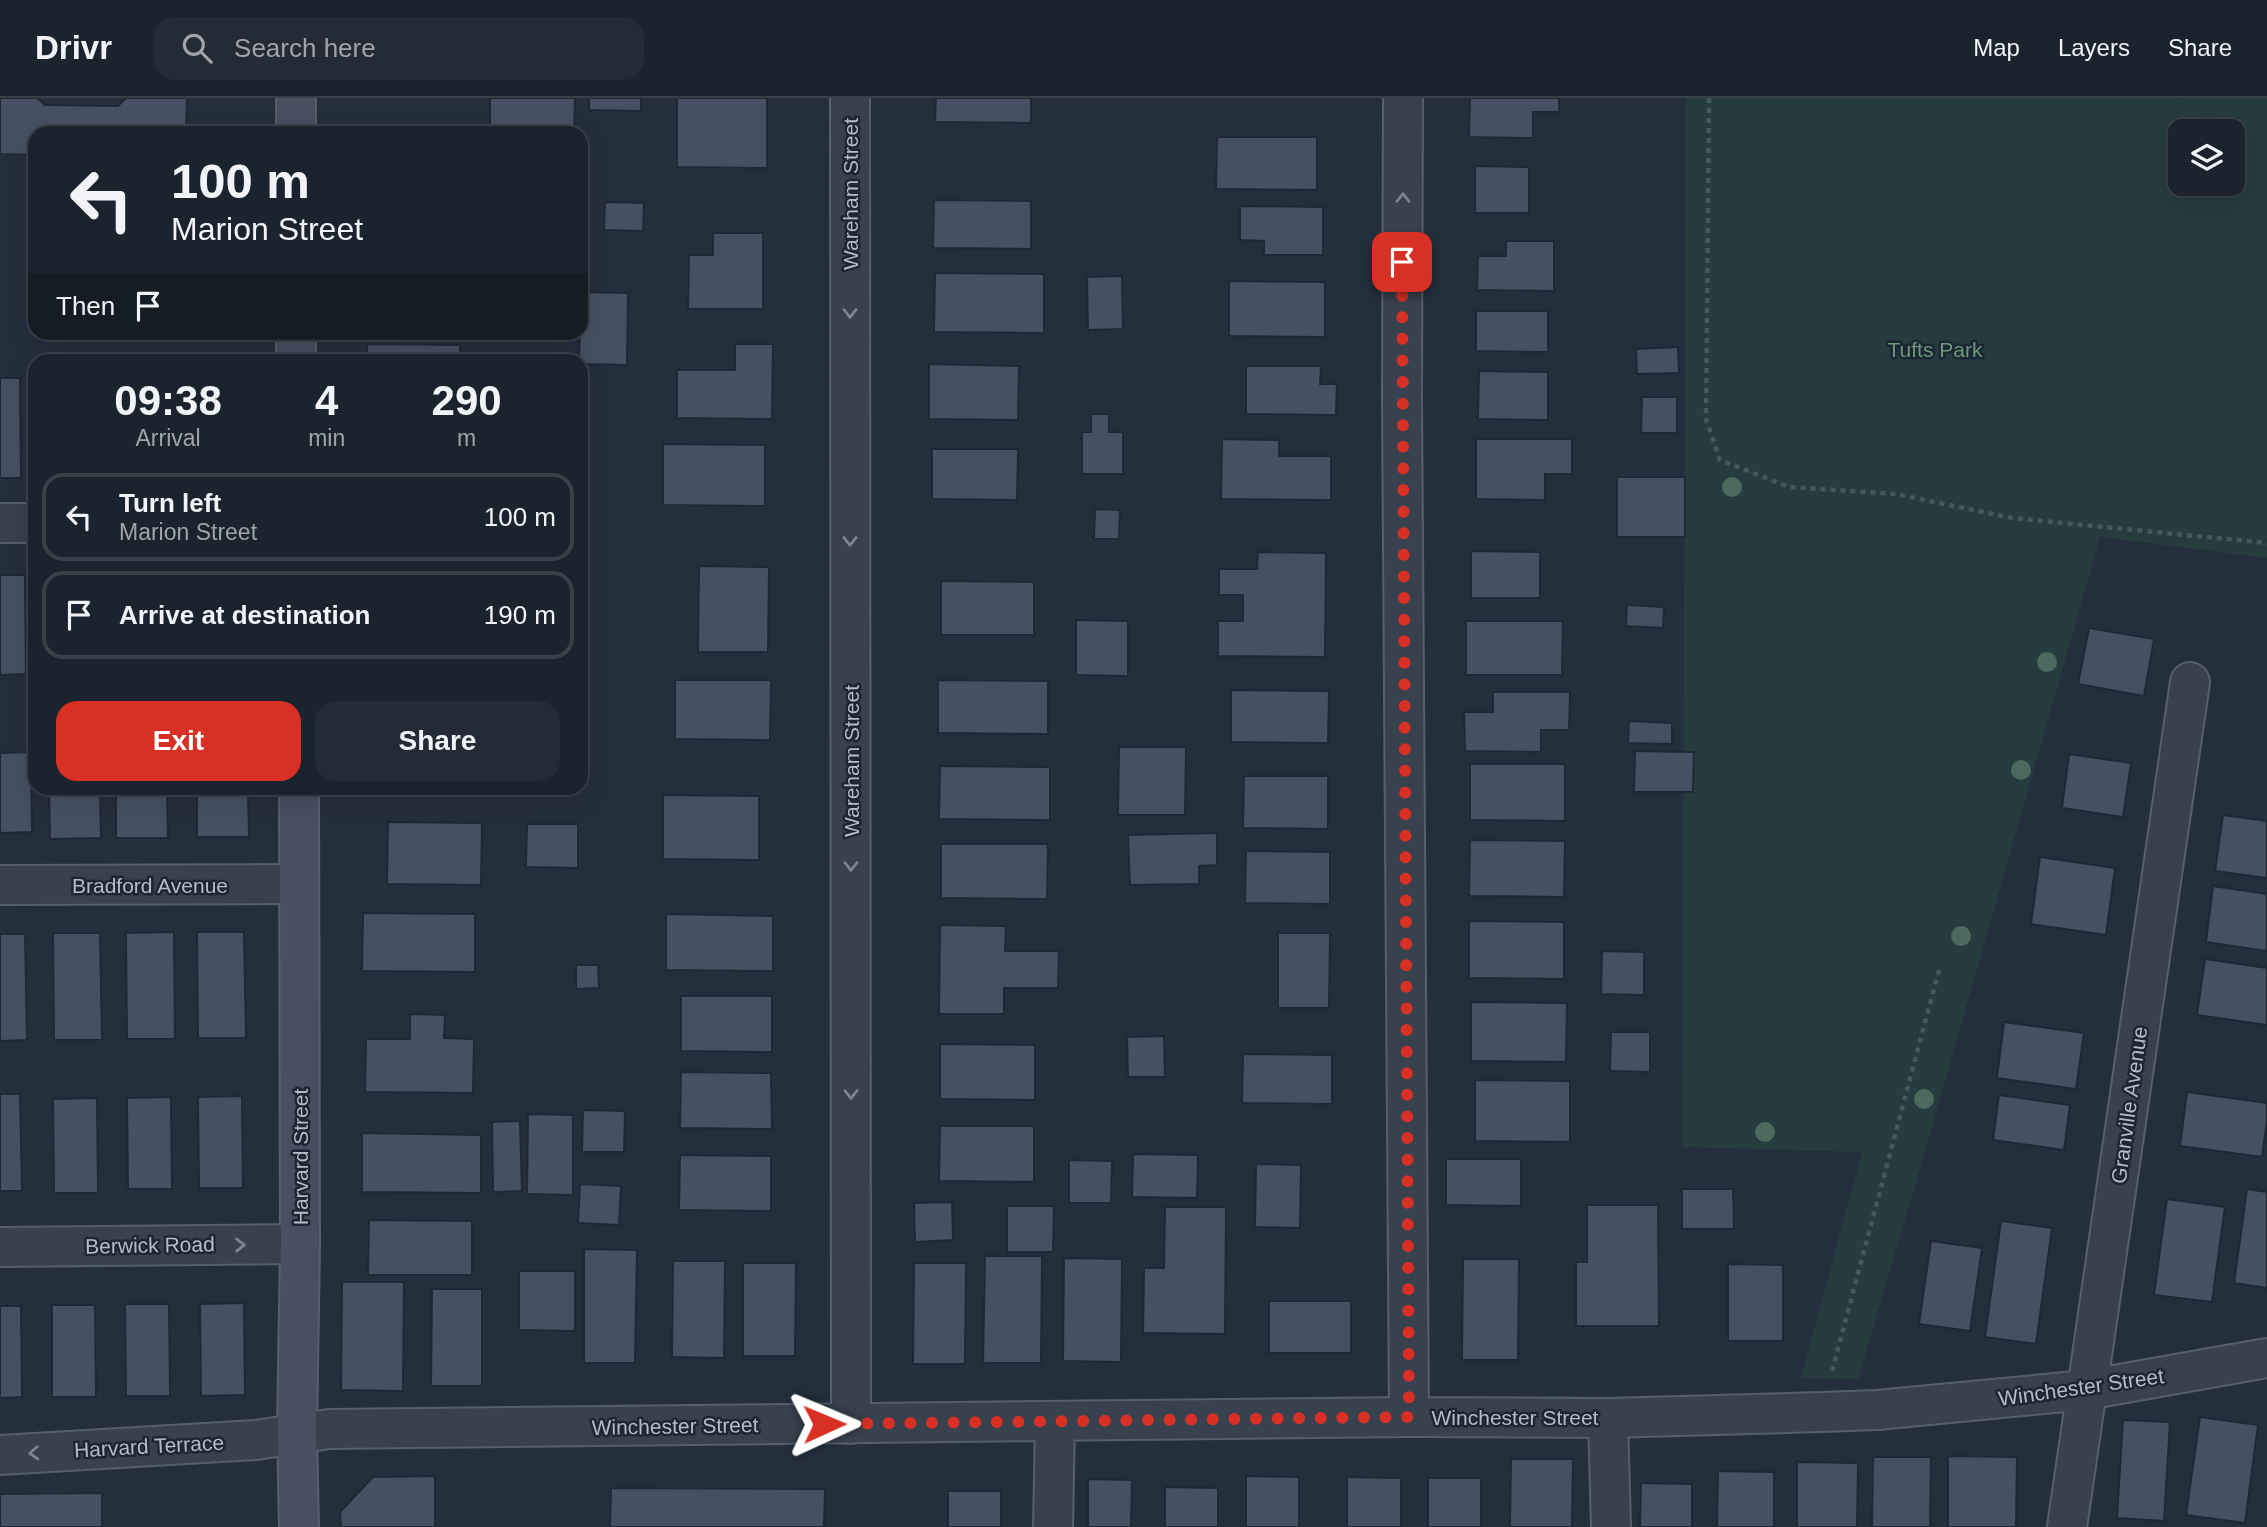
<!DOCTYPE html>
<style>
:root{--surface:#1b232e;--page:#242b36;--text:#f1f3f6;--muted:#a0a4aa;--line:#39404a;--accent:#d93025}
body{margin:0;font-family:Helvetica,sans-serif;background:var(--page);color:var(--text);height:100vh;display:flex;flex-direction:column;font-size:26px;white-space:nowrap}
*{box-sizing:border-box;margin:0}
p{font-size:23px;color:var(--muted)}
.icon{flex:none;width:38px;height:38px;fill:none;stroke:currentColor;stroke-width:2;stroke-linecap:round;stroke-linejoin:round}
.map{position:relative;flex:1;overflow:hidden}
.sheet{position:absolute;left:28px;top:256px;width:560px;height:441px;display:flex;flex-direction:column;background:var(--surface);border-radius:21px;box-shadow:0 7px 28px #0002,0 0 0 2px var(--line)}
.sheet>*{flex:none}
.hud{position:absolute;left:28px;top:28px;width:560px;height:214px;border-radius:21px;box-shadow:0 7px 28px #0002,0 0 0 2px var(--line);background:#1b232e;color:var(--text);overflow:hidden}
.controls{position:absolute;left:2168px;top:21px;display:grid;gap:14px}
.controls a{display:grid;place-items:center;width:77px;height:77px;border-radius:14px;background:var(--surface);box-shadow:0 7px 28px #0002,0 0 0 2px var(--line);font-size:35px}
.pin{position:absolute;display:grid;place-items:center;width:60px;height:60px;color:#fff;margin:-30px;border-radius:14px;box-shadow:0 4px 10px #0006}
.me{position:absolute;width:77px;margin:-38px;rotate:89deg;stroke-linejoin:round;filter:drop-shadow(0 0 5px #0008)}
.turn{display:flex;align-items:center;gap:24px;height:147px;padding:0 28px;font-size:32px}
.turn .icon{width:91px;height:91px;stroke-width:2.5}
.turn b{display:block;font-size:49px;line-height:60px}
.then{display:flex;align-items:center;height:66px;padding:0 28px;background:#0003;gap:14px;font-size:26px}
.eta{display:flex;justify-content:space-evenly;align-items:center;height:119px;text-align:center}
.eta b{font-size:42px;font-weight:700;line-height:49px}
.primary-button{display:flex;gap:14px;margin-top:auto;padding:14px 28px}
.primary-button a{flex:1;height:80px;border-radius:21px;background:var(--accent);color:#fff;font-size:28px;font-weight:700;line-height:80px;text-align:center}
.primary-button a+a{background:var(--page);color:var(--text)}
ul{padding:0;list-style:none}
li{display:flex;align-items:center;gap:21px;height:88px;margin:0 14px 10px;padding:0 14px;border:4px solid var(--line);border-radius:21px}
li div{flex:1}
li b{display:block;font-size:26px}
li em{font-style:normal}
header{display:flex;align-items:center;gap:42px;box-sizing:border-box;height:98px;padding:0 35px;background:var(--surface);border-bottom:2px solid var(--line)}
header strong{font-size:33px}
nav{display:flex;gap:38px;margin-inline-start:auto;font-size:24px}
.search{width:490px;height:63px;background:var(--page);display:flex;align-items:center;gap:18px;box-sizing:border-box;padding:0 24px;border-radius:21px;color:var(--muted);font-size:26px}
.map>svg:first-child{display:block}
</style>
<header>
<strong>Drivr</strong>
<div class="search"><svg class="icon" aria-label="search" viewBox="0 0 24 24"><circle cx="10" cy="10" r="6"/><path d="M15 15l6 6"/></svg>Search here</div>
<nav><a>Map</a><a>Layers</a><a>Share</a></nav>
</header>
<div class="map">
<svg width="2267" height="1429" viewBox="0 0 2267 1429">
<rect width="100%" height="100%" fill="#242f3e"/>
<path fill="#263c3f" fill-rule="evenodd" d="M1686,0H2267V460L2100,439L1925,1054L1858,1281L1801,1280L1862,1054L1682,1049ZM2180,33H2233V86H2180Z"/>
<path fill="#455162" stroke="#1f2835" stroke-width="2" d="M0,0H37L45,7L118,8L126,0H187L186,35H35V57L0,56Z
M490,0H575L574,35H490Z
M589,0H641V13L589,12Z
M677,0H767V70L677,69Z
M936,0H1031V25L935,24Z
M1470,0H1559V14H1533V40L1469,39Z
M1217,39H1317V92L1216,91Z
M1475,68L1529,69V115H1475Z
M934,102L1031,103V151L933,150Z
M605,104L644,105L643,133L604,132Z
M1240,108L1323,109V157H1264V143L1240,142Z
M713,135H763V211H688L689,157H713Z
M1506,143H1554V193L1477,192L1478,158H1506Z
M935,175L1044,176V235L934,234Z
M1122,178L1123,231L1088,232L1087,179Z
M1229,183L1325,184V239L1229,238Z
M581,194L628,195L627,267L581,266V262H579Z
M1476,213H1548V254L1476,253Z
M367,246L460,247V262H367Z
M735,246H773L772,321L677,320V272H735Z
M1678,249L1679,275L1637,276L1636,251Z
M929,266L1019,268L1018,322L929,321Z
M1246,268H1321L1320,286H1337L1336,317L1246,316Z
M1479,273L1548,274V322L1478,321Z
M0,280H20L21,380H0Z
M1642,299H1677V335H1641Z
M1091,316H1109V334H1123V376H1082V334H1091Z
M1222,341L1279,342V358H1331V402L1221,401Z
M1476,341H1572V376H1545V402L1476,401Z
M663,346L765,347V408L663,407Z
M932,351H1018L1017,402L932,401Z
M1617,379H1685V439H1617Z
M1095,411L1120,412L1119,441H1094Z
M1471,453L1540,454V500H1471Z
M1258,454L1326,455L1325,559L1218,558V523H1243V497H1219V471H1257Z
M699,468L769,469L768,554H698Z
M0,477H25L26,576L0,577Z
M941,483L1034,484V537H941Z
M1627,507L1664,509L1663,530L1626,528Z
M1076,522L1128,523V578L1076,577Z
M1466,523H1563L1562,577H1466Z
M2089,530L2154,541L2144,598L2078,586Z
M675,582H771L770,642L675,641Z
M938,582L1048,583V636L938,635Z
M1231,592L1329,593L1328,645L1231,644Z
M1493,594H1570L1569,632H1541V654L1465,653L1464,614H1493Z
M1629,623L1672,625V646L1628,645Z
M1119,649H1186L1185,717H1118Z
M1635,653L1694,654L1693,694H1634Z
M31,654L32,734L0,735V655Z
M2069,656L2131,665L2123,719L2062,710Z
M1470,666H1565V723L1470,722Z
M940,668L1050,669V722L939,721Z
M1244,678H1328V731L1243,730Z
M49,690H100L101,740L50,741Z
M116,690H167L168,740H116Z
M197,690H248L249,739H197Z
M663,697L759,698V762L663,761Z
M2223,717L2267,723V780L2215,773Z
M388,724L482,725L481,787L387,786Z
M527,726H578V770L526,769Z
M1217,735V767L1199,768V786L1130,787L1128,737Z
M1470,742L1565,743L1564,799L1469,798Z
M941,746H1048L1047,801L941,800Z
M1246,753L1330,754V806L1245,805Z
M2040,759L2115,770L2106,837L2031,826Z
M2213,788L2267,796V853L2206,844Z
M363,815L475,816V874L362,873Z
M666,816L773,818V873L666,872Z
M1469,823L1564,824V881L1469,880Z
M940,827L1006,828L1005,853H1059L1058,890H1004V916H939Z
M174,834L175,941H127L126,835Z
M197,834H244L246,940H198Z
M53,835H100L102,942H54Z
M1278,835H1330L1329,910H1278Z
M0,836H25L27,942L0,943Z
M1602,853L1644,854V897L1601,896Z
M2205,861L2267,870V927L2197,917Z
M576,867H598L599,890L576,891Z
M681,898H772V954L681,953Z
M1471,904L1567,905L1566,964L1471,963Z
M410,916L445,917L444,940L474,941L473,995L365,994L366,941H410Z
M2004,924L2084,935L2076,991L1997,980Z
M1611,934H1650V974L1610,973Z
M1164,938L1165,979H1128L1127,939Z
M940,946L1035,947V1002L940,1001Z
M1243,956L1332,957V1006L1242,1005Z
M681,974L771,975L772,1031L680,1030Z
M1475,982L1570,983V1044L1475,1043Z
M2187,994L2267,1005V1023L2262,1059L2180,1048Z
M0,996H20L22,1093H0Z
M1999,997L2070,1007L2064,1052L1993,1042Z
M242,998L243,1090H199L198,999Z
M171,999L172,1091H128L127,1000Z
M97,1000L98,1095H54L53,1001Z
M583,1012L625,1013L624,1054H582Z
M528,1016L573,1017V1097L527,1096Z
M520,1023L522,1093L493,1094L492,1024Z
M940,1028H1034V1084L939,1083Z
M362,1035L481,1037V1095L362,1094Z
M1133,1056L1198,1057L1197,1100L1132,1099Z
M680,1057L771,1058V1113L679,1112Z
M1446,1061H1521V1108L1446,1107Z
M1069,1062L1112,1063L1111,1105H1069Z
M1256,1066L1301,1067L1300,1130L1255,1129Z
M580,1086L621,1088L619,1127L578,1125Z
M1682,1091H1733L1734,1131H1682Z
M2247,1091L2267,1094V1190L2234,1185Z
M2167,1101L2225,1109L2212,1204L2154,1197Z
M952,1104L953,1142L915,1144L914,1105Z
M1587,1107H1658L1659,1228H1576V1164H1587Z
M1007,1108H1054L1053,1154H1007Z
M1165,1109H1226L1225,1236L1143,1235L1144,1170H1164Z
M369,1122L472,1123V1177H368Z
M2001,1123L2052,1130L2036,1246L1985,1239Z
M1931,1143L1982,1150L1970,1233L1919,1226Z
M584,1151L637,1152L635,1265H584Z
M985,1158H1042L1041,1265H983Z
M1064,1160L1122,1161L1121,1264L1063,1263Z
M1463,1161H1519L1518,1262H1462Z
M673,1163H725L724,1260L672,1259Z
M743,1165H796L795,1258H743Z
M914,1165H966L965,1266H913Z
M1728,1166L1783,1167V1243H1728Z
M519,1173H575V1233L519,1232Z
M342,1184H404L403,1293L341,1292Z
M432,1191H482V1288H431Z
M1269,1203H1351V1255H1269Z
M244,1205L245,1297L201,1298L200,1206Z
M125,1206H169L170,1298H126Z
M52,1207H95L96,1299H52Z
M0,1208H21L22,1299L0,1300Z
M2200,1319L2258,1327L2245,1425L2186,1417Z
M2123,1322L2170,1324L2164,1423L2117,1420Z
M1948,1358L2017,1359L2016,1429H1948Z
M1873,1359H1931L1930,1429H1872Z
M1511,1361H1573L1572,1429H1510Z
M1797,1364L1858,1365L1857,1429H1797Z
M1718,1373L1774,1374V1429H1717Z
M435,1378V1429H341L340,1414L373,1379Z
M1246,1378L1299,1379V1429H1246Z
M1347,1379L1401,1380V1429H1347Z
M1428,1380H1481V1429H1428Z
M1088,1381L1132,1382L1131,1429H1088Z
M1641,1385L1692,1386V1429H1640Z
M1165,1389L1218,1390V1429H1165Z
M611,1390L825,1391L824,1429H610Z
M948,1393H1001V1429H948Z
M102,1395V1429H0V1396Z"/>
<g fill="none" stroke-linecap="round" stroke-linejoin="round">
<defs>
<path id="street" d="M850,0L851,1326
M1403,0L1402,301L1409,1319
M0,425H35
M0,787L299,786
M0,1149L300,1146
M1608,1320L1611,1429
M0,1357L256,1342L329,1331L1409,1319L1608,1320L1821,1314L1877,1312L2086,1292L2267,1260
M1053,1429L1055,1323
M2067,1429L2190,584"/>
<path id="secondary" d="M296,0V35
M296,234V262
M299,690L300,1146L297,1334L299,1429"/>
</defs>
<use href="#street" stroke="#565f6c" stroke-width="42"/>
<use href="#secondary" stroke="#565f6c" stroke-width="42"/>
<path stroke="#44595c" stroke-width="4.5" stroke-dasharray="5 5" stroke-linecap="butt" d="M1709,0L1706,321L1720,362L1789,389L1896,396L2012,420L2267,445
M1832,1273L1939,872"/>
<use href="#street" stroke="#38414e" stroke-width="38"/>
<use href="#secondary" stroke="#465061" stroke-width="38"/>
</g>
<g fill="#4b6a5d">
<circle cx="1732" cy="389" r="10"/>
<circle cx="2047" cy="564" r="10"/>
<circle cx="2021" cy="672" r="10"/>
<circle cx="1961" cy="838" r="10"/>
<circle cx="1924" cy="1001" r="10"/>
<circle cx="1765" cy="1034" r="10"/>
</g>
<defs><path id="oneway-chevron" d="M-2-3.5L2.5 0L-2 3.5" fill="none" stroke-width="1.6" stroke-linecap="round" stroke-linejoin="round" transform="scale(1.75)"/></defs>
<g stroke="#7c8592">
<use href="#oneway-chevron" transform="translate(1403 100) rotate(-90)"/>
<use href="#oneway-chevron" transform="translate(850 215) rotate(90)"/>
<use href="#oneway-chevron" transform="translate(850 443) rotate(90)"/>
<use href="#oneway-chevron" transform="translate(851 768) rotate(90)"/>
<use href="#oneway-chevron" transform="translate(851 996) rotate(90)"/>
<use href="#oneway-chevron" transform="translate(240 1147) rotate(-1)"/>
<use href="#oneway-chevron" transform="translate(34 1355) rotate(177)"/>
</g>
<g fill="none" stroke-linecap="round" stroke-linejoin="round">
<path stroke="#d93025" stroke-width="12" stroke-dasharray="0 21.6" d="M824,1326L1409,1319L1402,164"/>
</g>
<g text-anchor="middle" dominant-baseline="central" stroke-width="5" stroke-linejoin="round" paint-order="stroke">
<g font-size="21" fill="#b4bcc9" stroke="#1d2633">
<text transform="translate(850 96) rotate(-90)">Wareham Street</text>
<text transform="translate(851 663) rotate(-90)">Wareham Street</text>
<text x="150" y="787">Bradford Avenue</text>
<text transform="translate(2129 1007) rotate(-82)">Granville Avenue</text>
<text transform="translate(300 1059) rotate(-90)">Harvard Street</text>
<text transform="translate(150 1147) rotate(-1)">Berwick Road</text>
<text transform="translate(2081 1289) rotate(-8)">Winchester Street</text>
<text x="1515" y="1319">Winchester Street</text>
<text transform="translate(675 1328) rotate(-1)">Winchester Street</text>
<text transform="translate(149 1348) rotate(-3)">Harvard Terrace</text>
</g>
<g font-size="21" fill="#6b9a76" stroke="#1d2633">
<text x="1935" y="251">Tufts Park</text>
</g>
</g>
</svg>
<div class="controls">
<a><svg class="icon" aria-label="layers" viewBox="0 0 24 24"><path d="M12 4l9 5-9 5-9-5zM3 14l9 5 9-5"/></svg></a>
</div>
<div class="pin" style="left:1402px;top:164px;background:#d93025"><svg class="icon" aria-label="arrive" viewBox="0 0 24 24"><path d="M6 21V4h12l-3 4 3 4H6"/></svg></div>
<svg class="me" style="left:824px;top:1326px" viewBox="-20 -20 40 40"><path d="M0-17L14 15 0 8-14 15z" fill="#d93025" stroke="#fff" stroke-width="4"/></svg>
<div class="hud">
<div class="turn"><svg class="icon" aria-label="left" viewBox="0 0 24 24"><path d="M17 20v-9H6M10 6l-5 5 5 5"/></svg><div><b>100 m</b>Marion Street</div></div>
<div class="then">Then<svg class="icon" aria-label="arrive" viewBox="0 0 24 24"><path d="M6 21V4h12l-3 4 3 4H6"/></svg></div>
</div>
<section class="sheet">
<div class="eta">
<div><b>09:38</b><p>Arrival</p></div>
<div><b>4</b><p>min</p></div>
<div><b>290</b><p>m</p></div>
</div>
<ul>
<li><svg class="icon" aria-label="left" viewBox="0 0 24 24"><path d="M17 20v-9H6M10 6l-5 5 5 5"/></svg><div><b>Turn left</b><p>Marion Street</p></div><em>100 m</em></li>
<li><svg class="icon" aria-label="arrive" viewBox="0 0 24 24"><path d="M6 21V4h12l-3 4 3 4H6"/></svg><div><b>Arrive at destination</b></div><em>190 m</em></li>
</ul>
<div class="primary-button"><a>Exit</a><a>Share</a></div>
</section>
</div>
